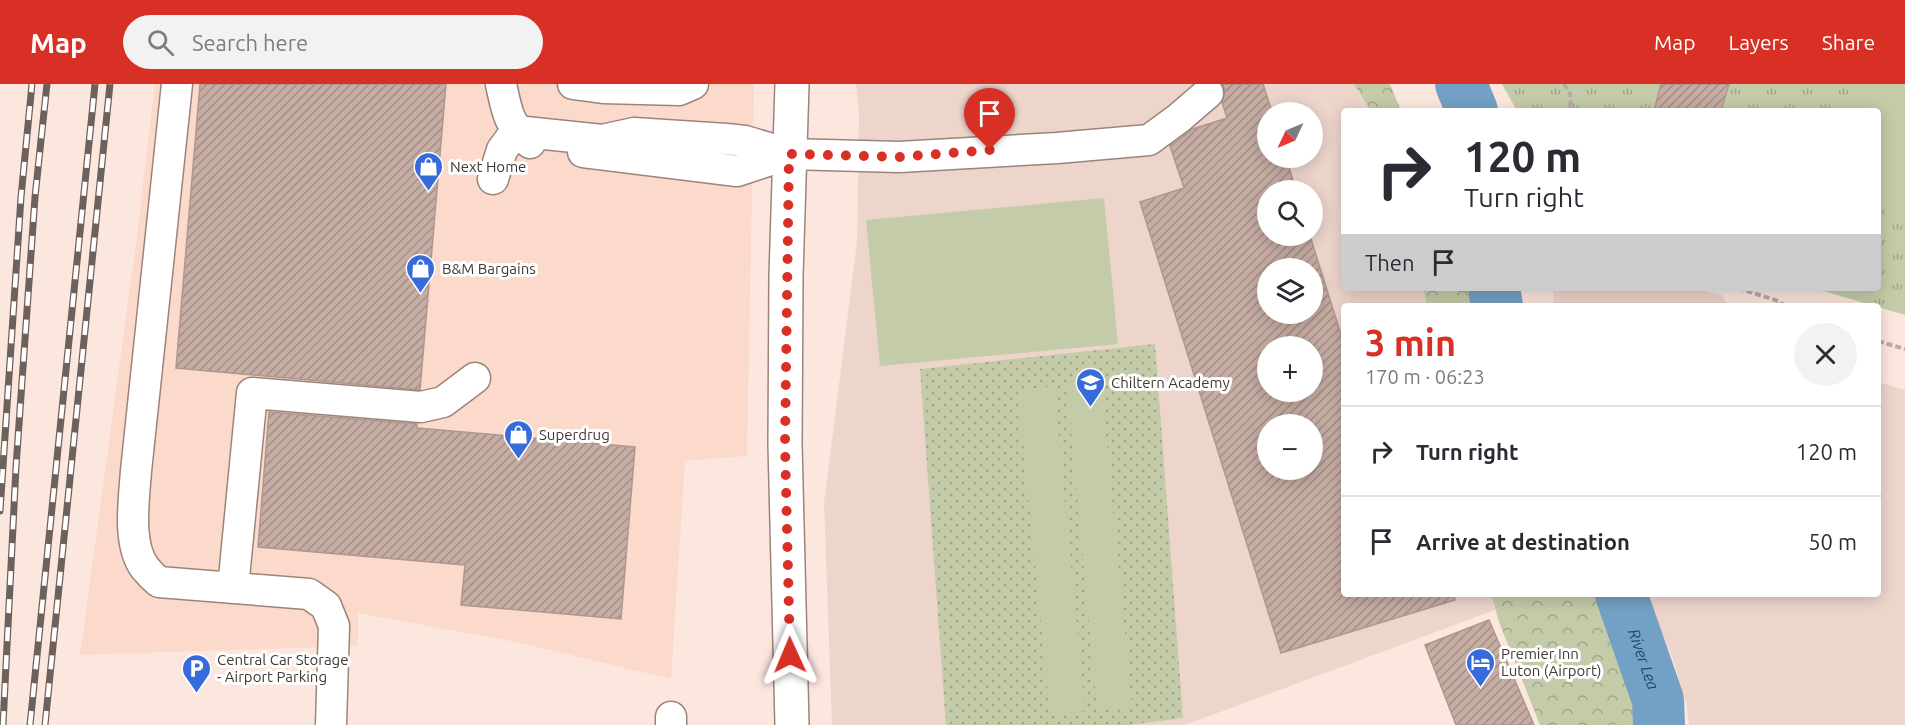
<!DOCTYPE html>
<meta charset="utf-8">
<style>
:root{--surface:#fff;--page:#f2f2f3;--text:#2b2b33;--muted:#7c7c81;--line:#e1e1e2;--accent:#d93025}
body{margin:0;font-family:Ubuntu,sans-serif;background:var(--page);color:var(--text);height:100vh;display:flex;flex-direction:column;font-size:22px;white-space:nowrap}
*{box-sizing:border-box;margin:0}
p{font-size:20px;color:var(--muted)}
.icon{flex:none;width:33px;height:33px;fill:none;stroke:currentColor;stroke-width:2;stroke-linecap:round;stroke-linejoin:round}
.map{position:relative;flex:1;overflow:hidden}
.details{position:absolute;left:1341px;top:219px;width:540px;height:294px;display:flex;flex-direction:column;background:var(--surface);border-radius:6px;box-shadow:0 3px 15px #0003}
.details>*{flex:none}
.top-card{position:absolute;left:1341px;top:24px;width:540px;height:183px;border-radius:6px;box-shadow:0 3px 15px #0003;background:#fff;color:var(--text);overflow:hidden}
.needle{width:39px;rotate:226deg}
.fabs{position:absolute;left:1257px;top:18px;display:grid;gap:12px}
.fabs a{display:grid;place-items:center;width:66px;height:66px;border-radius:50%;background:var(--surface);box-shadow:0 3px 15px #0003;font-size:30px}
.pin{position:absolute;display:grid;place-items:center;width:51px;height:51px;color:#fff;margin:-62px -26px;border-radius:50% 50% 50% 0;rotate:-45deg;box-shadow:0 0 6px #0007}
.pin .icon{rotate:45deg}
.me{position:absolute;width:66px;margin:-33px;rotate:359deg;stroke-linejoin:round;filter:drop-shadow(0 0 4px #0008)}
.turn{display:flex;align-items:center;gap:21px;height:126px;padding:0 24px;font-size:27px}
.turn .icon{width:78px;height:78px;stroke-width:2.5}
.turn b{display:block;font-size:42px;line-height:51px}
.then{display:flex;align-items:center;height:57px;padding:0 24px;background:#0003;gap:12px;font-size:22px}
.round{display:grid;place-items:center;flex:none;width:63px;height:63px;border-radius:32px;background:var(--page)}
.summary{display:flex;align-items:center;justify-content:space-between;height:102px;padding:0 24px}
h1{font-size:36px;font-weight:700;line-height:45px;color:var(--accent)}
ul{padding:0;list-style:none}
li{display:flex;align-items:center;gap:18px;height:90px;padding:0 24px;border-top:2px solid var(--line)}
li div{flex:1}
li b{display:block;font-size:22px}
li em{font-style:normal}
header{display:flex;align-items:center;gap:36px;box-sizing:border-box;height:84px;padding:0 30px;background:var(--accent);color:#fff}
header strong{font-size:28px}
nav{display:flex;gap:33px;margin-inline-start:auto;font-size:21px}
.search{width:420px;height:54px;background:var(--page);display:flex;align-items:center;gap:15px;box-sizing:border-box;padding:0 21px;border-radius:33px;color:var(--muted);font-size:22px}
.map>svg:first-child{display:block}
</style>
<header>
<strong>Map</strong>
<div class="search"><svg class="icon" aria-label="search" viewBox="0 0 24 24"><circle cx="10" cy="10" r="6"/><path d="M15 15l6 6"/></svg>Search here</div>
<nav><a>Map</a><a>Layers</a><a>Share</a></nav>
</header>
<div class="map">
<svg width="1905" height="641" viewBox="0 0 1905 641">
<defs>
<pattern id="grass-tufts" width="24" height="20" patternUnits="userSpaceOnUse" patternTransform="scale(1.5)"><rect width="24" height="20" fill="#c4cba8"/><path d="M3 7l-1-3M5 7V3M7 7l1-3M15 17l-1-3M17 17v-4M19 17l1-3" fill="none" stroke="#a1a68a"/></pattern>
<pattern id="forest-crowns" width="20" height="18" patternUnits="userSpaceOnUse" patternTransform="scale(1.5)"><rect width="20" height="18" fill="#c4cba8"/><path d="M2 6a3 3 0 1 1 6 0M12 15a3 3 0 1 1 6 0" fill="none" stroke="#a1a68a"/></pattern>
<pattern id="park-dots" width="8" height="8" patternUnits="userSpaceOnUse" patternTransform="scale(1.5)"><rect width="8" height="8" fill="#c4cba8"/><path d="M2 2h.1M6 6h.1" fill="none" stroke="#a1a68a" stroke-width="1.8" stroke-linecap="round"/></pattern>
<pattern id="building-hatch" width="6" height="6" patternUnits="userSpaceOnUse" patternTransform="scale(1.5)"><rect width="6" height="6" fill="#c6ada3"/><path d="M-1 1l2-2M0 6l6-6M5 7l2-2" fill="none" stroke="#a28e86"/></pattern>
</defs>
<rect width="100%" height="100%" fill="#fce7de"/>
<path fill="#fbd9cb" d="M155,0H754L747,372L685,377L671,595L521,559L358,529V562L80,571L136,159Z"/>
<path fill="#edd5cc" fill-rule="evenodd" d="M856,0H1354L1371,27H1344V204H1423L1427,222H1344V510H1491L1495,526L1185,641H832L824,419L857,158L859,31ZM1268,28H1312V74H1268ZM1268,106H1312V152H1268ZM1268,184H1312V230H1268ZM1268,262H1312V308H1268ZM1268,340H1312V386H1268Z
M1553,204H1691L1722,211L1728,222H1554Z
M1878,298L1905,306V641H1689L1687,622L1672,573L1645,510H1878Z"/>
<path fill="url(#grass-tufts)" d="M1502,0H1905V231L1813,204H1878V27H1517Z"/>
<path fill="url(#forest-crowns)" d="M1354,0H1390L1401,27H1371Z
M1423,204H1475L1482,222H1427Z
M1491,510H1602L1637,593L1646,641H1540L1499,538Z"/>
<path fill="url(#park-dots)" d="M1155,260L1183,634L1129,641H946L920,285Z"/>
<path fill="#c4cba8" d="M1862,0H1905V125L1878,118V27H1854Z
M1104,114L1118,260L880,282L866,136Z
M1101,299L1132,623L1097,625L1067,302Z
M1054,302L1085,627L1050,630L1018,306Z"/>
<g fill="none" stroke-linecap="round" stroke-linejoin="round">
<g stroke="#73a1c5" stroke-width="52">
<path d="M1461,0L1472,27"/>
<path d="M1494,204L1497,222"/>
<path id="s1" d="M1621,510L1658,616L1659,641"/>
</g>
</g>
<path fill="url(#building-hatch)" stroke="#af978d" stroke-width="1.5" fill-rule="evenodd" d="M200,0H446L420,306L176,284Z
M1222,0H1263L1272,28H1268V74H1286L1296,106H1268V152H1310L1344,260V510H1454L1455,516L1281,569L1140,118L1184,104L1170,62L1193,45L1227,34L1222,18L1225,6ZM1268,184H1312V230H1268ZM1268,262H1312V308H1268ZM1268,340H1312V386H1268Z
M1661,0H1729L1721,27H1654Z
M269,328L417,340V344L635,363L621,535L461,521L465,481L258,463Z
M1489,536L1534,641H1456L1425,561Z"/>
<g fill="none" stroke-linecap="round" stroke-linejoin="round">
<defs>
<path id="minor" d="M177,0L136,387C134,416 127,460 145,484C149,489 154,494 159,498L309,510L326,522L334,542L331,641
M501,0C507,28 508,40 530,59
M573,0L603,4L679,6L693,0
M516,47L602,56L634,49L726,55L745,57L789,70L899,73L1057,64L1149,56L1179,34L1208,9
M583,68L737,87L789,70
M493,95L502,66L516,47
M233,504L252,309L421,323L443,318L475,294
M671,641V633"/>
<path id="major" d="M792,641L785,360L786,192L792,0"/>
</defs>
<use href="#minor" stroke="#9c847b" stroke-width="33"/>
<use href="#major" stroke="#9c847b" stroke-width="36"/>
<path stroke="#bbaaa3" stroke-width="4" stroke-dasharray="6 3" stroke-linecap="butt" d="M1564,0L1570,9L1571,27
M1738,204L1778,217L1785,222
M1878,257L1905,265"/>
<use href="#minor" stroke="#fff" stroke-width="30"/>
<use href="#major" stroke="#fff" stroke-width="33"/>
<defs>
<path id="rail" d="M0,427L21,113L32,0
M3,641L16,383L35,113L47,0
M30,641L95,0
M45,641L110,0"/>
</defs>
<use href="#rail" stroke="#6e615c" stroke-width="7"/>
<use href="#rail" stroke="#fff" stroke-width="4.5" stroke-dasharray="14" stroke-linecap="butt"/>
</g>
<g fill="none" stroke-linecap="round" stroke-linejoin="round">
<path stroke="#d93025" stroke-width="10" stroke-dasharray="0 18" d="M790,571L785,360L789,70L899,73L990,66"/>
</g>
<defs>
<symbol id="shop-pin" viewBox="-11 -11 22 30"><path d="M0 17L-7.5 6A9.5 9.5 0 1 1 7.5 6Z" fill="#376ada" stroke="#fff"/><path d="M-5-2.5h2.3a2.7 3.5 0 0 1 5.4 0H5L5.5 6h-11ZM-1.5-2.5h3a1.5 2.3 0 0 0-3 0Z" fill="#fff"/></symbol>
<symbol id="school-pin" viewBox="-11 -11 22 30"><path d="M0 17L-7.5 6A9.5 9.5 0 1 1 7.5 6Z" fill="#376ada" stroke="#fff"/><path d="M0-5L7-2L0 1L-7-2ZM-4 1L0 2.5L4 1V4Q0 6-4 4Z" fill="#fff"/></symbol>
<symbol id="hotel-pin" viewBox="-11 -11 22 30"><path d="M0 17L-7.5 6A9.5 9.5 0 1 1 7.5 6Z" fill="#376ada" stroke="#fff"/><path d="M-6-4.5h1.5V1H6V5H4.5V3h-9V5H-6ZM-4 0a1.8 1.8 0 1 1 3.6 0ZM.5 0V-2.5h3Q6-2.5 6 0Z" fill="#fff"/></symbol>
<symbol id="parking-pin" viewBox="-11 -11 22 30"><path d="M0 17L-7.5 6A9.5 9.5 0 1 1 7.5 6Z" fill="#376ada" stroke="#fff"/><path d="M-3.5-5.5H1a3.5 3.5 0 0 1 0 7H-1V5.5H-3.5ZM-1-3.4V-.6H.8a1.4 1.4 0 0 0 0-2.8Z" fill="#fff"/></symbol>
</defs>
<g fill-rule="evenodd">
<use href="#shop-pin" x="412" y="66" width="33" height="45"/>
<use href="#shop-pin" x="404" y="168" width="33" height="45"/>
<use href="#school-pin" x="1074" y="282" width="33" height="45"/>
<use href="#shop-pin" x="502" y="334" width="33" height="45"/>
<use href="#hotel-pin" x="1464" y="562" width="33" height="45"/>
<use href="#parking-pin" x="180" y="568" width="33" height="45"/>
</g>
<g text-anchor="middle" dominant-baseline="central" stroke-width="6" stroke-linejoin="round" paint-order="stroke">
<g font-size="15" fill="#423834" stroke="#fff" text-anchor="start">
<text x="450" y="82">Next Home</text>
<text x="442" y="184">B&amp;M Bargains</text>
<text x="1111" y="298">Chiltern Academy</text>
<text x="539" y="350">Superdrug</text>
<text x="1501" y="569">Premier Inn<tspan x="1501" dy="17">Luton (Airport)</tspan></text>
<text x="217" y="575">Central Car Storage<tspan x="217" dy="17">- Airport Parking</tspan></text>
</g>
<g font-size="16" font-style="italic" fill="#174d71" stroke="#fff">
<text stroke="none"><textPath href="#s1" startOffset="69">River Lea</textPath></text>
</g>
</g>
</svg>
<div class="fabs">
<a><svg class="needle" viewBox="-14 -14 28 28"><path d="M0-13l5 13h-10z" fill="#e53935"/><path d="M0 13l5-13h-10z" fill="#7c7c81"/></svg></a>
<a><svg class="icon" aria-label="search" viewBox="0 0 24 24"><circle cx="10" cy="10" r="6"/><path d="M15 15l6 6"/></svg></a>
<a><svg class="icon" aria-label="layers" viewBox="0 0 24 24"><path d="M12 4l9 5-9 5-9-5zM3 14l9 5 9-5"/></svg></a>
<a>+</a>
<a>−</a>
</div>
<div class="pin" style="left:990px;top:66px;background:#d93025"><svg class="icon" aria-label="arrive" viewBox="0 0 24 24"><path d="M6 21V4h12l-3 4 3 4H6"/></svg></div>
<svg class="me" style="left:790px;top:571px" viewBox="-20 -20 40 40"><path d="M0-17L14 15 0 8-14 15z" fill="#d93025" stroke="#fff" stroke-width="4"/></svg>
<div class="top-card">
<div class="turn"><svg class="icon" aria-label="right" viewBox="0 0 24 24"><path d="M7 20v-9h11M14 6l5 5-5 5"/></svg><div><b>120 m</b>Turn right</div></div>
<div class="then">Then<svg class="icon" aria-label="arrive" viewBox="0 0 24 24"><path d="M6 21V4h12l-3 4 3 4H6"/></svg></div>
</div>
<section class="details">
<div class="summary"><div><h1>3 min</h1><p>170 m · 06:23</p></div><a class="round"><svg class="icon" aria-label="close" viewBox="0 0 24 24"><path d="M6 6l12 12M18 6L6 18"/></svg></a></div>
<ul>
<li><svg class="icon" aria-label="right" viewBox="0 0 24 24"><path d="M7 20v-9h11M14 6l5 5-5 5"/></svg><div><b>Turn right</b></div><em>120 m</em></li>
<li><svg class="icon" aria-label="arrive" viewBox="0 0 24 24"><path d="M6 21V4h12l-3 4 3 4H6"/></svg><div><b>Arrive at destination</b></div><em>50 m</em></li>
</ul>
</section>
</div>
